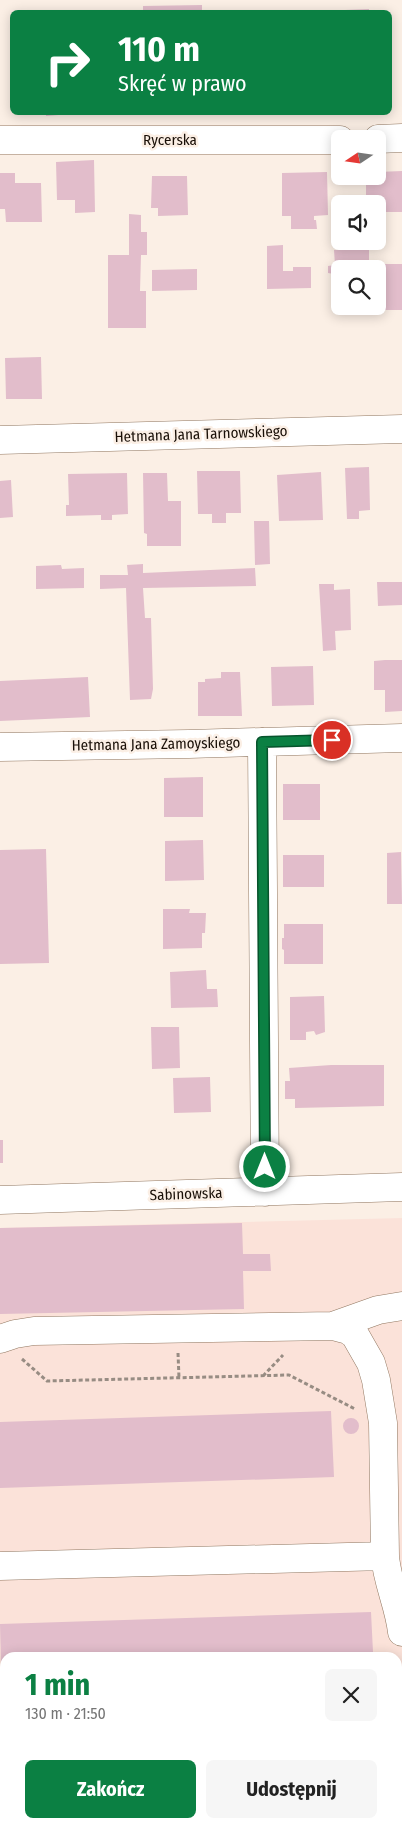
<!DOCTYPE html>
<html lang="pl">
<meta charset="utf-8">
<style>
:root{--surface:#fff;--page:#f6f6f6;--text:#222;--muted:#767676;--accent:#0b8043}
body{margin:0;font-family:"Fira Sans Condensed",sans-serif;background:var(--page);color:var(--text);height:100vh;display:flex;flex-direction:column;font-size:19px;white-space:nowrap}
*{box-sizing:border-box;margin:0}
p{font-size:16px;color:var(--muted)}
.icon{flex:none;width:28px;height:28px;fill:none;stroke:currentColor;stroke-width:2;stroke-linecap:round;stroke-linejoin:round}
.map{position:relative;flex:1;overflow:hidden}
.sheet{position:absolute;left:0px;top:1652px;width:402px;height:176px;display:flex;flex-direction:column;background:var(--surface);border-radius:15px 15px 0 0;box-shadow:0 2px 12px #0003}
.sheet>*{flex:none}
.guide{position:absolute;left:10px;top:10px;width:382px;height:105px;border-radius:8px;box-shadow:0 2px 12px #0003;background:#0b8043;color:#fff;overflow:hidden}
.needle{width:32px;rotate:257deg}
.fabs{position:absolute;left:331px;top:130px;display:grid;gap:10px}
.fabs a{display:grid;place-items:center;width:55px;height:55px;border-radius:8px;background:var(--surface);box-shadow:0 2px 12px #0003;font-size:25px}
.pin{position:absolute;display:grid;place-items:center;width:42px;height:42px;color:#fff;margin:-21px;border:2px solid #fff;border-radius:50%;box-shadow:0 1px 5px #0007}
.me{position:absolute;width:55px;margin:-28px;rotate:0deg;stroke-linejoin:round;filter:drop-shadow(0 0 4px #0008)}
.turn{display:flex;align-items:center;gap:18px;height:105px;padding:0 25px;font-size:22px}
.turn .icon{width:65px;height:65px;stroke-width:2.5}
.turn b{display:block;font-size:35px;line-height:42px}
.round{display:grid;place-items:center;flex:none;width:52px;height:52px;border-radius:8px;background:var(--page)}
.headline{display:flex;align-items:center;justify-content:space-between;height:85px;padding:0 25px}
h1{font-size:30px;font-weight:700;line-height:38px;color:var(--accent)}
.cta{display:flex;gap:10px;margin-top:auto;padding:10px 25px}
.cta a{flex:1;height:58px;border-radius:8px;background:var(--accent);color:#fff;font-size:20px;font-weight:700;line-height:58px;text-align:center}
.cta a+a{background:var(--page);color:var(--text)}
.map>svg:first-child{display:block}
</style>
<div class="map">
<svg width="402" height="1828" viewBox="0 0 402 1828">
<rect width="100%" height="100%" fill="#fbefe5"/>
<path fill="#fbe2d9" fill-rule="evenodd" d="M402,1218V1828H0V1228ZM5,1658H398V1824H5Z"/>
<path fill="#e2bdcb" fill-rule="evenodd" d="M202,5V12H143V6Z
M369,9V12H345V10Z
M46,112H71V114L46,116Z
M94,160L95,212L75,213V200H57L56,162Z
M402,171V212H378V204H366V176H378V172Z
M327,172L328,215L314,216V220H316L317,229H291V216H282V173Z
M0,173H15V183H41L42,222H6L5,209H0Z
M152,176H187L188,215L158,216V208H151Z
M129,214L141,215V232H147V255H141L140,291H146V328H108V255H129Z
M353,241H369V264H402V310H355V308L335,309L334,274L328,273V266L335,265L334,250H353ZM340,269H378V306H340Z
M283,245V271H293V267H311V288L267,289V246Z
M197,269V290L152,291V270Z
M41,357L42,399H6L5,358Z
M369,467L370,510L359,511V519H347L345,468Z
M197,471H240L241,513H226V523H212V514H198Z
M321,472L323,520L279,521L277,475Z
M127,473L128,514L112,515V520H101V515L66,516V505H69L68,474Z
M143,473H167L168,501H181V546H147V534L144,533Z
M11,480L13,517L0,518V481Z
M254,521H269L270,564L255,565Z
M143,564V573L255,568L256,586L143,588L145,618H151L153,689L151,699L130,700L126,588L100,589V575H128L127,565Z
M61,565L62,569L84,568V588L36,589V566Z
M377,582H402V605L378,606Z
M319,584H334V590L350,589L351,630L335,631L336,650L323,651Z
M385,660H402V711L385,712V690H374V661Z
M313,666L314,705L272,706L271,667Z
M221,672H240L242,716H198V682H205V679L221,678Z
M88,677L90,717L0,721V681Z
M203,777V817H164V778Z
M283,784H320V820H283Z
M203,840L204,880L165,881V841Z
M46,849L49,963L0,964V850Z
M401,852L402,904H387V853Z
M283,855H324V887H283Z
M163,909H190L189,913H206L205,933H202V948L163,949Z
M284,924H323V964H284V950L282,949V938H284Z
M206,970L207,989H217L218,1007L171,1008L170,972Z
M324,996L325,1032L316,1035L314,1031L306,1032V1040H290V997Z
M151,1027H179L180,1068L152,1069Z
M331,1065H384V1106L295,1108V1099H285V1081H290L289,1068Z
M210,1077L211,1112L174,1113L173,1078Z
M0,1140H3V1163H0Z
M242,1223L243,1254H270L271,1271H243L244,1309L0,1314V1228Z
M331,1411L334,1477L0,1488V1422Z
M343 1426a8 8 0 1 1 16 0a8 8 0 1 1-16 0Z
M371,1612L373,1652L204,1658H5V1664H1L0,1624Z
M0,1720H5V1761H0Z"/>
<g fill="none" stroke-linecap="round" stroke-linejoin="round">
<defs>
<path id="minor" d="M378,139L402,138
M0,140H340
M0,440L402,429
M262,742L265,1192
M0,747L189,744L402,738
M0,1200L402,1187
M333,1326L378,1310L402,1306
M0,1339L15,1334L34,1331L333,1326L348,1330L355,1335L371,1363L376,1380L383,1423L385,1556C387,1582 399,1605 402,1632
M0,1566L385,1556
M398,1792L402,1789
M0,1827L103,1824"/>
</defs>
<use href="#minor" stroke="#917760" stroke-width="29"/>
<path stroke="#978c83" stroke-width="3" stroke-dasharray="4 2.5" stroke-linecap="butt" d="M178,1353L179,1378
M22,1359L47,1381L289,1375L355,1409
M263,1376L283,1355"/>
<use href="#minor" stroke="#fff" stroke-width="28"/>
</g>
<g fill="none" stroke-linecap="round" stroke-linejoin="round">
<defs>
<path id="route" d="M265,1167L262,742L332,740"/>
</defs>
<use href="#route" stroke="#07532c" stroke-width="12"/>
<use href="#route" stroke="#0b8043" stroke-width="9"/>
</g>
<g text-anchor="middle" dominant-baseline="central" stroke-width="5" stroke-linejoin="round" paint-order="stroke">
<g font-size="15" fill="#190f07" stroke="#fbefe5">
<text x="170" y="140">Rycerska</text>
<text transform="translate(201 434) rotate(-2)">Hetmana Jana Tarnowskiego</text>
<text transform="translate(156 744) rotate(-1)">Hetmana Jana Zamoyskiego</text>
<text transform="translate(186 1194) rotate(-2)">Sabinowska</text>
</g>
</g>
</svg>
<div class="fabs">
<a><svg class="needle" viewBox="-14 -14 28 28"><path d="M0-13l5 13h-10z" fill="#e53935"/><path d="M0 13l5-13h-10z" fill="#767676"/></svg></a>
<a><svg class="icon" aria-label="sound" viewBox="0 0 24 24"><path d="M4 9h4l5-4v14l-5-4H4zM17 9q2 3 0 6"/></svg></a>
<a><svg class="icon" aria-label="search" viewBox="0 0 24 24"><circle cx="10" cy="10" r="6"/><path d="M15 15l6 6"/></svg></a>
</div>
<div class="pin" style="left:332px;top:740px;background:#d93025"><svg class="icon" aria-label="arrive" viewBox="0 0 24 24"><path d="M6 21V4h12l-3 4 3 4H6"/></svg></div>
<svg class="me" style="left:265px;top:1167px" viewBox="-20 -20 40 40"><circle r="17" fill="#0b8043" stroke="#fff" stroke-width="3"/><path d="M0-11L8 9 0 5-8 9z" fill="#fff"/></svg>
<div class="guide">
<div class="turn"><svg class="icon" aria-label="right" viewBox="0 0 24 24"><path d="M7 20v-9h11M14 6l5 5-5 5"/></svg><div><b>110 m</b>Skręć w prawo</div></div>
</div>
<section class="sheet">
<div class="headline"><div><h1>1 min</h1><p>130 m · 21:50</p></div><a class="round"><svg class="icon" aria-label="close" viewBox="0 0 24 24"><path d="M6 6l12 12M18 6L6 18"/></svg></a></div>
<div class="cta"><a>Zakończ</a><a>Udostępnij</a></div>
</section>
</div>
